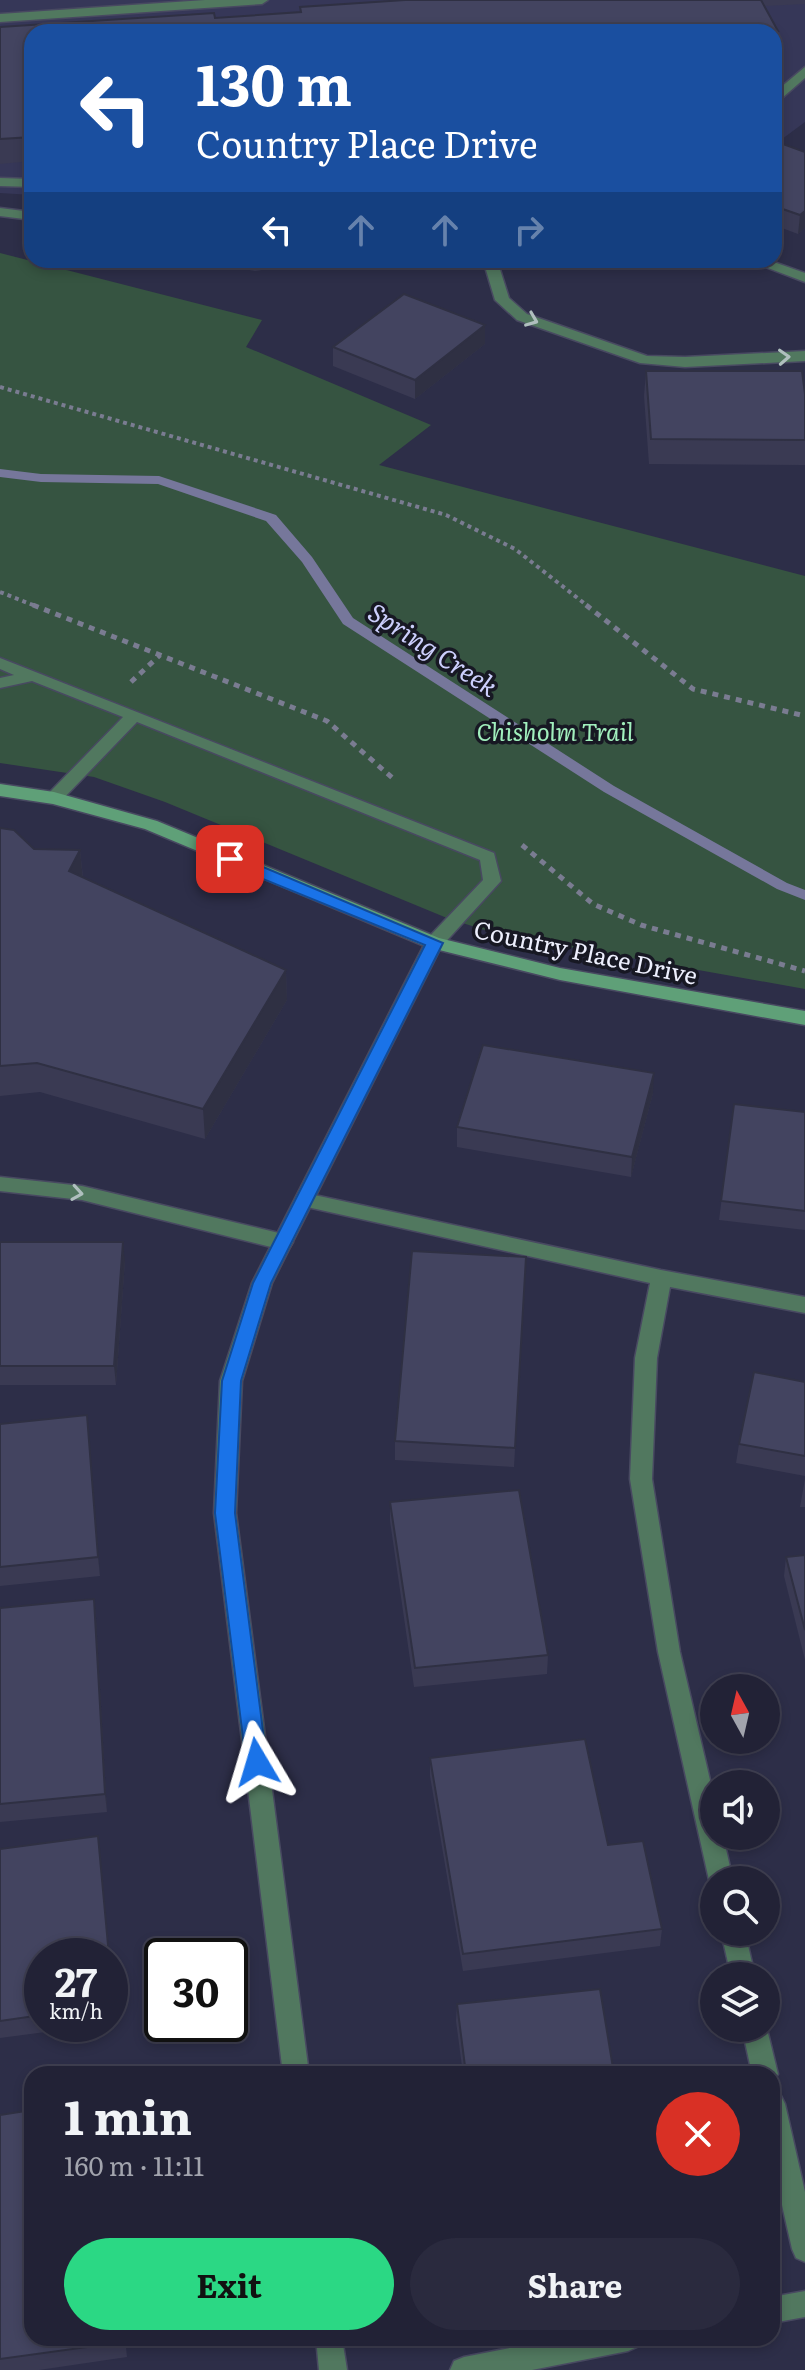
<!DOCTYPE html>
<meta charset="utf-8">
<style>
:root{--surface:#222236;--page:#2a2a3e;--text:#f1f3f6;--muted:#a2a4ad;--line:#3f3f51;--accent:#2bd884}
body{margin:0;font-family:Literata,serif;background:var(--page);color:var(--text);height:100vh;display:flex;flex-direction:column;font-size:30px;white-space:nowrap}
*{box-sizing:border-box;margin:0}
p{font-size:26px;color:var(--muted)}
.icon{flex:none;width:44px;height:44px;fill:none;stroke:currentColor;stroke-width:2;stroke-linecap:round;stroke-linejoin:round}
.map{position:relative;flex:1;overflow:hidden}
.drawer{position:absolute;left:24px;top:2066px;width:756px;height:280px;display:flex;flex-direction:column;background:var(--surface);border-radius:24px;box-shadow:0 4px 12px #0003,0 0 0 2px var(--line)}
.drawer>*{flex:none}
.banner{position:absolute;left:24px;top:24px;width:758px;height:244px;border-radius:24px;box-shadow:0 4px 12px #0003,0 0 0 2px var(--line);background:#1a4fa0;color:#fff;overflow:hidden}
.needle{width:52px;rotate:352deg}
.buttons{position:absolute;left:700px;top:1674px;display:grid;gap:16px}
.buttons a{display:grid;place-items:center;width:80px;height:80px;border-radius:50%;background:var(--surface);box-shadow:0 4px 12px #0003,0 0 0 2px var(--line);font-size:40px}
.speed{position:absolute;left:24px;top:1938px;display:flex;gap:16px;font-size:40px;font-weight:700;text-align:center}
.speed>*{display:grid;place-content:center;width:104px;height:104px;border-radius:50%;background:var(--surface);box-shadow:0 4px 12px #0003,0 0 0 2px var(--line);line-height:1}
.speed small{font-size:20px;font-weight:400}
.speed .limit{border:4px solid #111;border-radius:12px;background:#fff;color:#111}
.pin{position:absolute;display:grid;place-items:center;width:68px;height:68px;color:#fff;margin:-34px;border-radius:16px;box-shadow:0 4px 12px #0006}
.me{position:absolute;width:88px;margin:-44px;rotate:353deg;stroke-linejoin:round;filter:drop-shadow(0 0 6px #0008)}
.turn{display:flex;align-items:center;gap:28px;height:168px;padding:0 40px;font-size:36px}
.turn .icon{width:104px;height:104px;stroke-width:2.5}
.turn b{display:block;font-size:56px;line-height:68px}
.lanes{display:flex;align-items:center;height:76px;padding:0 40px;background:#0003;justify-content:center;gap:40px;direction:ltr}
.lanes .off{opacity:.35}
.round{display:grid;place-items:center;flex:none;width:84px;height:84px;border-radius:42px;background:var(--page)}
.head{display:flex;align-items:center;justify-content:space-between;height:136px;padding:0 40px}
h1{font-size:48px;font-weight:700;line-height:60px}
.cta{display:flex;gap:16px;margin-top:auto;padding:16px 40px}
.cta a{flex:1;height:92px;border-radius:48px;background:var(--accent);color:#111;font-size:32px;font-weight:700;line-height:92px;text-align:center}
.cta a+a{background:var(--page);color:var(--text)}
.map>svg:first-child{display:block}
</style>
<div class="map">
<svg width="805" height="2370" viewBox="0 0 805 2370">
<rect width="100%" height="100%" fill="#2d2e48"/>
<path fill="#363758" d="M0,0H805V122L774,145V32H32V195L0,193Z"/>
<path fill="#365441" d="M0,253L262,320L246,347L431,425L379,465L805,576V989L497,934L447,918L165,802L94,777L0,763Z"/>
<g fill="none" stroke-linecap="round" stroke-linejoin="round">
<path fill="#76779b" fill-rule="evenodd" d="M0,469L41,474L159,476L276,515L312,557L353,618L614,786L787,883L805,890V900L777,889L604,792L343,624L302,562L266,521L158,484L41,482L0,477Z"/>
<defs>
<path id="lane" d="M205,0H268L262,4L0,22V14Z
M805,67V78L774,105V93Z
M0,178L32,179V187L0,186Z
M0,208L32,212V220L0,216Z
M192,260H332L325,264L255,269L199,264Z
M483,260H497L509,298L527,314L647,356L685,357L805,351V361L685,367L640,363L517,320L495,300Z
M747,260H768L805,273V282Z
M0,658L494,853L501,881L441,947H427L425,943L427,939L483,880L480,860L137,722L60,802H48L45,798L48,794L123,717L32,681L0,688V678L14,675L0,669Z
M0,1177L82,1186L283,1234L290,1237L293,1242L290,1247L283,1250L82,1200L0,1191Z
M305,1193L661,1270L805,1297V1313L670,1287L657,1358L652,1479L680,1652L714,1797V1836H723L733,1880H714V1888L709,1880L658,1652L630,1479L635,1358L650,1283L298,1205L295,1200Z
M721,1932H745L755,1976H731Z
M766,2025L778,2074L772,2083V2074H752L742,2028H766Z
M772,2092L781,2096L785,2104L805,2192V2262L796,2258L792,2249L772,2161Z
M805,2291V2317L772,2323V2297Z
M560,2338H641L637,2347L628,2351L532,2370H450L454,2361L464,2357Z"/>
<path id="street" d="M434,937L443,943L272,1283L242,1381L236,1513L309,2074H283L214,1513L220,1381L252,1283L425,943Z
M316,2338H342L347,2370H319Z"/>
<path id="secondary" d="M0,784L54,792L157,821L439,938L560,968L805,1011V1025L560,980L427,947L145,829L53,804L0,796Z"/>
</defs>
<use href="#lane" stroke="#484961" stroke-width="3"/>
<use href="#street" stroke="#484961" stroke-width="3"/>
<use href="#secondary" stroke="#484961" stroke-width="3"/>
<path stroke="#7a7c91" stroke-width="4" stroke-dasharray="4 4" stroke-linecap="butt" d="M0,387L446,515L515,549L589,607
M0,592L38,607"/>
<path stroke="#7a7c91" stroke-width="5" stroke-dasharray="6 6" stroke-linecap="butt" d="M33,605L327,721L396,781
M586,605L693,689L805,716
M131,682L160,655
M522,845L593,904L641,925L805,971"/>
<use href="#lane" fill="#51785f" fill-rule="evenodd"/>
<use href="#street" fill="#51785f" fill-rule="evenodd"/>
<use href="#secondary" fill="#5fa078" fill-rule="evenodd"/>
</g>
<path fill="#3a3a53" d="M405,0H805V4L765,6L778,31L776,55H774V32H32V161L0,164V27L215,18L300,12V7Z
M774,151L805,228L798,234L774,225Z
M485,344L415,399L333,366V347Z
M646,371L805,394V465L649,464L644,396Z
M0,828L34,849L80,850L83,877L286,970L287,1000L205,1139L40,1092L0,1096Z
M653,1093L631,1177L457,1147V1127Z
M734,1104L805,1112V1230L719,1220Z
M0,1242L125,1261L116,1385H0Z
M526,1257L514,1467L395,1460V1441Z
M805,1382V1476L736,1463L739,1444Z
M87,1415L100,1576L0,1586V1424Z
M805,1479V1507H800Z
M390,1502L548,1655L547,1674L414,1687L390,1521Z
M805,1555V1660L784,1576L786,1557Z
M94,1599L96,1618L107,1812L0,1822V1608Z
M430,1758L608,1845L662,1929L660,1946L463,1971L430,1776Z
M98,1836L100,1854L42,1956V2024H106L0,2038V1849Z
M110,1956L116,2023H110Z
M457,2004L614,2074H463L456,2021Z
M0,2115L32,2338H125L127,2357L39,2370H0Z"/>
<path fill="#2f3043" d="M805,211V228L798,234L800,215Z
M485,325V344L415,399V380Z
M80,850L83,880L69,871Z
M286,970L287,1000L205,1139L203,1109Z
M654,1073L653,1093L631,1177L632,1157Z
M123,1242L125,1261L116,1385L114,1366Z
M87,1415L89,1434L100,1576L98,1557Z
M94,1599L96,1618L107,1812L105,1794Z"/>
<path fill="#434460" stroke="#2f3043" stroke-width="2" d="M405,0H761L778,31L32,32V83H29L32,107V137L0,139V27L214,13L215,18L301,12L300,7Z
M783,144L805,152V211L800,215L774,206V151Z
M404,294L485,325L415,380L333,347Z
M646,371H802L805,394V440L651,439Z
M0,828L14,830L34,849L80,850L69,871L286,970L203,1109L37,1063L0,1066Z
M483,1045L654,1073L632,1157L457,1127Z
M734,1104L805,1112V1211L721,1201Z
M0,1242H123L114,1366H0Z
M412,1251L526,1257L515,1448L395,1441Z
M754,1372L805,1382V1456L739,1444Z
M87,1415L98,1557L0,1567V1424Z
M519,1490L548,1655L415,1668L390,1502Z
M805,1555V1630L786,1557Z
M94,1599L105,1794L0,1804V1608Z
M585,1739L608,1845L643,1841L662,1929L463,1954L430,1758Z
M98,1836L109,1956H42V2015L0,2021V1849Z
M110,1963L114,2005L110,2006Z
M600,1989L614,2074H466L457,2004Z
M32,2110V2338H124V2342L0,2359V2115Z"/>
<defs><path id="oneway-chevron" d="M-2-3.5L2.5 0L-2 3.5" fill="none" stroke-width="1.6" stroke-linecap="round" stroke-linejoin="round" transform="scale(2)"/></defs>
<g stroke="#afbfbe">
<use href="#oneway-chevron" transform="translate(532 320) rotate(22)"/>
<use href="#oneway-chevron" transform="translate(784 357) rotate(-3)"/>
<use href="#oneway-chevron" transform="translate(77 1193) rotate(9)"/>
</g>
<path fill="#1a73e8" stroke="#114b97" stroke-width="2" d="M230,853L443,943L271,1283L241,1381L235,1513L267,1762L264,1769H249L246,1762L215,1513L222,1381L253,1283L425,945L224,863V855Z"/>
<g text-anchor="middle" dominant-baseline="central" stroke-width="7" stroke-linejoin="round" paint-order="stroke">
<g font-size="24" font-style="italic" fill="#a1efbd" stroke="#171823">
<text x="555" y="730">Chisholm Trail</text>
</g>
<g font-size="24" fill="#edeffd" stroke="#171823">
<text transform="translate(586 951) rotate(12)">Country Place Drive</text>
</g>
<g font-size="26" font-style="italic" fill="#cccffc" stroke="#171823">
<text transform="translate(434 648) rotate(33)">Spring Creek</text>
</g>
</g>
</svg>
<div class="buttons">
<a><svg class="needle" viewBox="-14 -14 28 28"><path d="M0-13l5 13h-10z" fill="#e53935"/><path d="M0 13l5-13h-10z" fill="#a2a4ad"/></svg></a>
<a><svg class="icon" aria-label="sound" viewBox="0 0 24 24"><path d="M4 9h4l5-4v14l-5-4H4zM17 9q2 3 0 6"/></svg></a>
<a><svg class="icon" aria-label="search" viewBox="0 0 24 24"><circle cx="10" cy="10" r="6"/><path d="M15 15l6 6"/></svg></a>
<a><svg class="icon" aria-label="layers" viewBox="0 0 24 24"><path d="M12 4l9 5-9 5-9-5zM3 14l9 5 9-5"/></svg></a>
</div>
<div class="speed"><div>27<small>km/h</small></div><div class="limit">30</div></div>
<div class="pin" style="left:230px;top:859px;background:#d93025"><svg class="icon" aria-label="arrive" viewBox="0 0 24 24"><path d="M6 21V4h12l-3 4 3 4H6"/></svg></div>
<svg class="me" style="left:257px;top:1762px" viewBox="-20 -20 40 40"><path d="M0-17L14 15 0 8-14 15z" fill="#1a73e8" stroke="#fff" stroke-width="4"/></svg>
<div class="banner">
<div class="turn"><svg class="icon" aria-label="left" viewBox="0 0 24 24"><path d="M17 20v-9H6M10 6l-5 5 5 5"/></svg><div><b>130 m</b>Country Place Drive</div></div>
<div class="lanes"><svg class="icon" aria-label="left" viewBox="0 0 24 24"><path d="M17 20v-9H6M10 6l-5 5 5 5"/></svg><svg class="icon off" aria-label="ahead" viewBox="0 0 24 24"><path d="M12 20V5M6 11l6-6 6 6"/></svg><svg class="icon off" aria-label="ahead" viewBox="0 0 24 24"><path d="M12 20V5M6 11l6-6 6 6"/></svg><svg class="icon off" aria-label="right" viewBox="0 0 24 24"><path d="M7 20v-9h11M14 6l5 5-5 5"/></svg></div>
</div>
<section class="drawer">
<div class="head"><div><h1>1 min</h1><p>160 m · 11:11</p></div><a class="round" style="background:#d93025;color:#fff"><svg class="icon" aria-label="close" viewBox="0 0 24 24"><path d="M6 6l12 12M18 6L6 18"/></svg></a></div>
<div class="cta"><a>Exit</a><a>Share</a></div>
</section>
</div>
